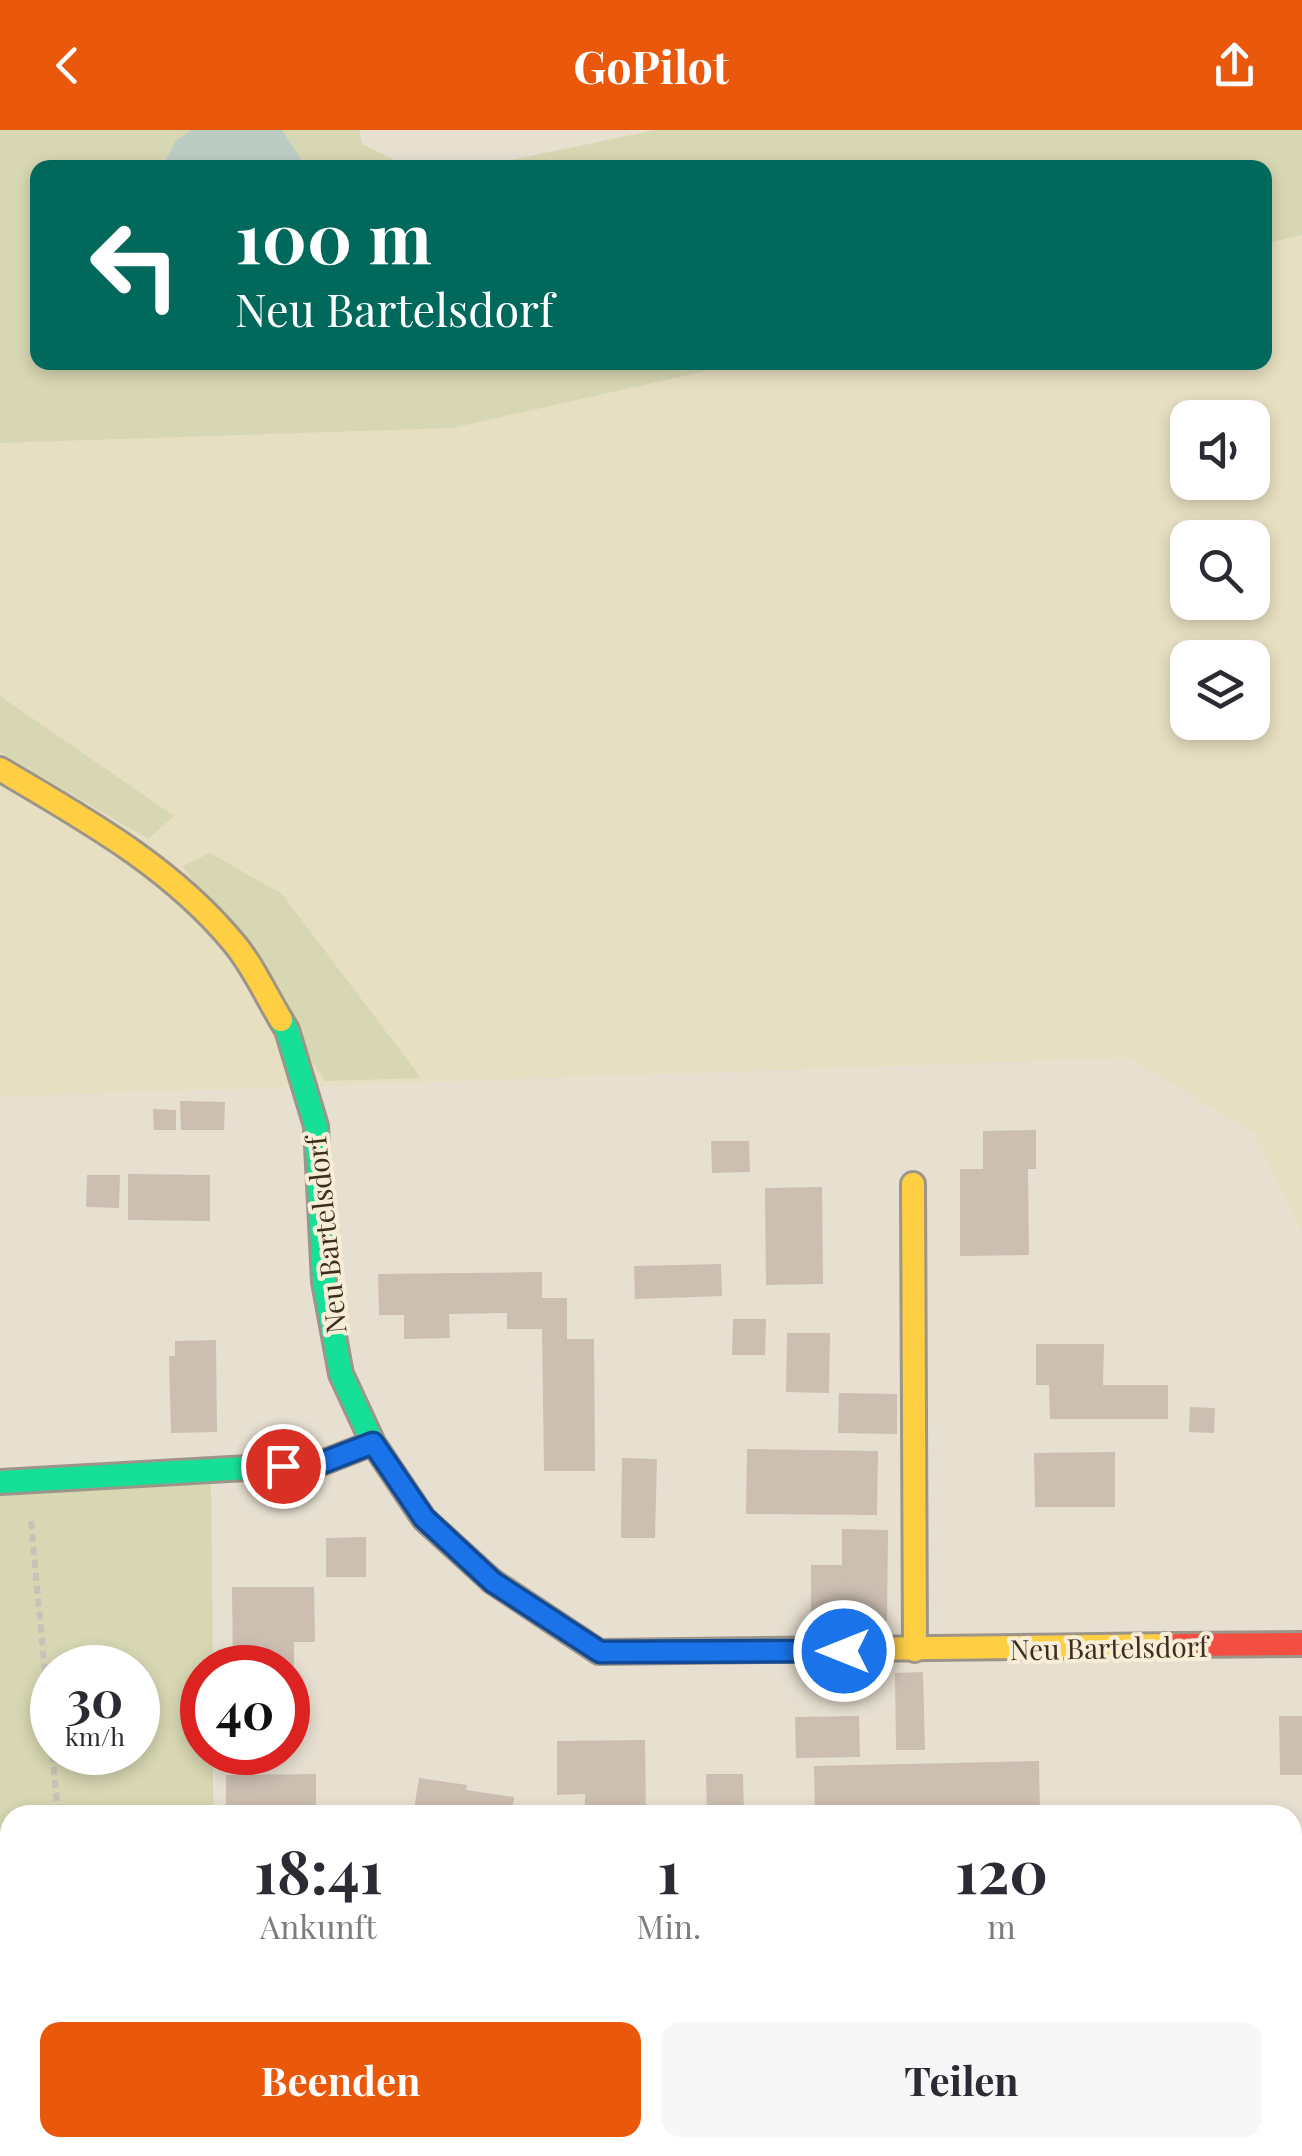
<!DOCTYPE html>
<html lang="de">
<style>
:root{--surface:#fff;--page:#f7f7f7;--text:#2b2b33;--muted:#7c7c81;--accent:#ea580c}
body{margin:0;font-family:"Playfair Display",serif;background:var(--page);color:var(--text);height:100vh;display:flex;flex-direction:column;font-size:38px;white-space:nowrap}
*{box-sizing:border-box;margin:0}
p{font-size:32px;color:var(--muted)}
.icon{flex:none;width:55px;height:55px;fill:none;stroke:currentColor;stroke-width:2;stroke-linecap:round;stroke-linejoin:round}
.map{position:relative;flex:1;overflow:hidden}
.drawer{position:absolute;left:0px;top:1675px;width:1302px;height:352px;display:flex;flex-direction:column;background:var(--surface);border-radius:30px 30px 0 0;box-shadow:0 5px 15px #0003}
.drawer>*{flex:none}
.guide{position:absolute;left:30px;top:30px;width:1242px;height:210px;border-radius:20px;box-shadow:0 5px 15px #0003;background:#00695c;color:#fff;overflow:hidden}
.fabs{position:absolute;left:1170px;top:270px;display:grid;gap:20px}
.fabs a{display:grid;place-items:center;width:100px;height:100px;border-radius:20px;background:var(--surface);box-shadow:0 5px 15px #0003;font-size:50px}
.speed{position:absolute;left:30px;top:1515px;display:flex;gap:20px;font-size:50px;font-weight:700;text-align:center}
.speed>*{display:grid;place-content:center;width:130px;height:130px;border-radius:50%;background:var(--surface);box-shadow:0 5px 15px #0003;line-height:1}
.speed small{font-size:25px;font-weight:400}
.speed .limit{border:15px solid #d22;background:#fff;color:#111}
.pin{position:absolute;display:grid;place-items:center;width:85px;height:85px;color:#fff;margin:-42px;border:5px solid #fff;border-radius:50%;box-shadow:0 2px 10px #0007}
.me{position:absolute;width:110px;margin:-55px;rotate:270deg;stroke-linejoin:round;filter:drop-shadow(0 0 8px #0008)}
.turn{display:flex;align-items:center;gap:35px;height:210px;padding:0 40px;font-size:45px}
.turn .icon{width:130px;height:130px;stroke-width:2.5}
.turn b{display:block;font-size:70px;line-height:85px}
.eta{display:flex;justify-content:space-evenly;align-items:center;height:170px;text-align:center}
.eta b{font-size:60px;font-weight:700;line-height:70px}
.action{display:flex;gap:20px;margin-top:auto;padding:20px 40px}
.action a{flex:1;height:115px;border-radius:20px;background:var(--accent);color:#fff;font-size:40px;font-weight:700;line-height:115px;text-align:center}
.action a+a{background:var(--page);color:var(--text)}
header{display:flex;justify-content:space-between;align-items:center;height:130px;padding:0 40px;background:var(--accent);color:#fff;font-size:45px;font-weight:700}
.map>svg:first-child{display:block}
</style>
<header><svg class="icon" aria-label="back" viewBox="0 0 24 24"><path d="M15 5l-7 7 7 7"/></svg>GoPilot<svg class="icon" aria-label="share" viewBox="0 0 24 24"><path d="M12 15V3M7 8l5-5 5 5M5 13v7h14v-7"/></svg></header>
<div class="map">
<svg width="1302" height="2026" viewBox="0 0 1302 2026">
<rect width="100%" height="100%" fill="#e7e0d1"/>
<path fill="#e7dfc1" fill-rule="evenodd" d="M1302,105V1102L1255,1004L1129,928L0,967V313L452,298L742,233L1265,232V114ZM1188,288H1252V352H1188ZM1188,408H1252V472H1188ZM1188,528H1252V592H1188Z"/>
<path fill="#d7d7b3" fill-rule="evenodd" d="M0,0H359L362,14L409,37L38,38V232L742,233L452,298L0,313Z
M656,0H1302V105L1265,114V38L477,37Z
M0,566L174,686L148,709L0,622Z
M210,723L282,764L421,948L325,951L183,736Z
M211,1350L213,1537L202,1538V1622L213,1623V1685H10V2018H657L606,2026H0V1366ZM52,1538H138V1622H52Z"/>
<path fill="#bbcdc2" d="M191,0H282L306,37H162L175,12Z"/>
<path fill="#ccbeb1" d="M180,971L225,972L224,1000H181Z
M153,979L176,980V1000H154Z
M1036,1000V1039H1028L1029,1125L960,1126V1039H983V1001Z
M711,1011H749L750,1042L712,1043Z
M128,1044L210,1045V1091L128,1090Z
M87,1045H120L119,1078L86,1077Z
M822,1057L823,1154L766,1155L765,1058Z
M721,1134L722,1166L635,1169L634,1136Z
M542,1142V1168H567V1209H594L595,1341H544L542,1199H507V1183L449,1184L450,1208L404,1209V1185H379L378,1144Z
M733,1189H766L765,1225H732Z
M787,1203H830L829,1263L786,1262Z
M216,1210L217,1302L171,1303L169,1226H175V1211Z
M1036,1214H1104L1103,1255H1168V1289H1050L1049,1255H1036Z
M839,1263L897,1264V1304L838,1303Z
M1190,1277L1215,1278L1214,1303L1189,1302Z
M747,1319L878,1321L877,1385L746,1384Z
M1115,1322V1377H1035L1034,1323Z
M622,1328L657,1329L655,1408H621Z
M842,1399L888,1400L887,1491L811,1490V1435H842Z
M366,1407V1447H326V1408Z
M232,1457H314L315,1512H294V1540L233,1538Z
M923,1542L925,1620H896L895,1543Z
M859,1586L860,1627L796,1628L795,1587Z
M1279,1586H1302V1645H1280Z
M645,1610L646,1685H585V1664L557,1665V1611Z
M1039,1631L1040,1685H815L814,1636Z
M316,1644V1685H226V1645Z
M706,1644H743L744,1685H707Z
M419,1648L467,1655L466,1660L514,1667L512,1685H413Z"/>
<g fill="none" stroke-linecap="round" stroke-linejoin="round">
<defs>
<path id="fast" d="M281,890L287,900L316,996L324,1152L341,1244L373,1313L424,1389L492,1451
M0,1352L319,1334L373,1313"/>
<path id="slow" d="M0,639C84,689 169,735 233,812C252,834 266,865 281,890
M913,1054L915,1520
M492,1451L599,1522L1176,1515"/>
<path id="jam" d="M1176,1515L1302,1514
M1292,1978L1302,1977
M1003,2026L1054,2018"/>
</defs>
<use href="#fast" stroke="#9d9589" stroke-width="28"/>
<use href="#slow" stroke="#9d9589" stroke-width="28"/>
<use href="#jam" stroke="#9d9589" stroke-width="28"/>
<path stroke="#c8c2b9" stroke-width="6" stroke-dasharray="8 5" stroke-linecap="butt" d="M31,1391L58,1685
M0,1934L10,1933"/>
<use href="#fast" stroke="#16e098" stroke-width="22"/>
<use href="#slow" stroke="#ffcf43" stroke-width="22"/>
<use href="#jam" stroke="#f24e42" stroke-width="22"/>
</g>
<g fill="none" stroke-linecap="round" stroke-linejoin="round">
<defs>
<path id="route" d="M283,1336L319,1334L373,1313L424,1388L493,1452L600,1522L844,1521"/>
</defs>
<use href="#route" stroke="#114b97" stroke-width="25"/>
<use href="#route" stroke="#1a73e8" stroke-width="18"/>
</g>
<g text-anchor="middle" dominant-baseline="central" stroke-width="8" stroke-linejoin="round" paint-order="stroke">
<g font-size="28" fill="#3e2e1f" stroke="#f8eed7">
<text transform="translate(325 1105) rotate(-96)">Neu Bartelsdorf</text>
<text transform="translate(1109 1517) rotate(-1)">Neu Bartelsdorf</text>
</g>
</g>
</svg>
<div class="fabs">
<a><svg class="icon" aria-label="sound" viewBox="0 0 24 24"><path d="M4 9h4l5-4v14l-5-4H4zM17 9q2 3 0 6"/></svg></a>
<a><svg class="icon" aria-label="search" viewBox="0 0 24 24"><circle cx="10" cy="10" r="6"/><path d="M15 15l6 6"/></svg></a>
<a><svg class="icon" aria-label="layers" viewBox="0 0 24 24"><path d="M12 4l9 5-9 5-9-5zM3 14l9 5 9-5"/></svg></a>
</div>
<div class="speed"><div>30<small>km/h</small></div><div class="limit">40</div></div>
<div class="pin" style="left:283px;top:1336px;background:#d93025"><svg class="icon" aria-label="arrive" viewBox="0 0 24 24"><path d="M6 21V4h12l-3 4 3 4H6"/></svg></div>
<svg class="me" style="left:844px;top:1521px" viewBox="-20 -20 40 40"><circle r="17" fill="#1a73e8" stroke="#fff" stroke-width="3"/><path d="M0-11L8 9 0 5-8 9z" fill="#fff"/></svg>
<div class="guide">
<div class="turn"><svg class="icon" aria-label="left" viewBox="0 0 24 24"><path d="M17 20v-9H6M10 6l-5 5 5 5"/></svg><div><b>100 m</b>Neu Bartelsdorf</div></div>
</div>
<section class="drawer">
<div class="eta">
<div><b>18:41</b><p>Ankunft</p></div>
<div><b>1</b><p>Min.</p></div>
<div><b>120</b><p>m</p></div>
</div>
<div class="action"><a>Beenden</a><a>Teilen</a></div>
</section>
</div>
